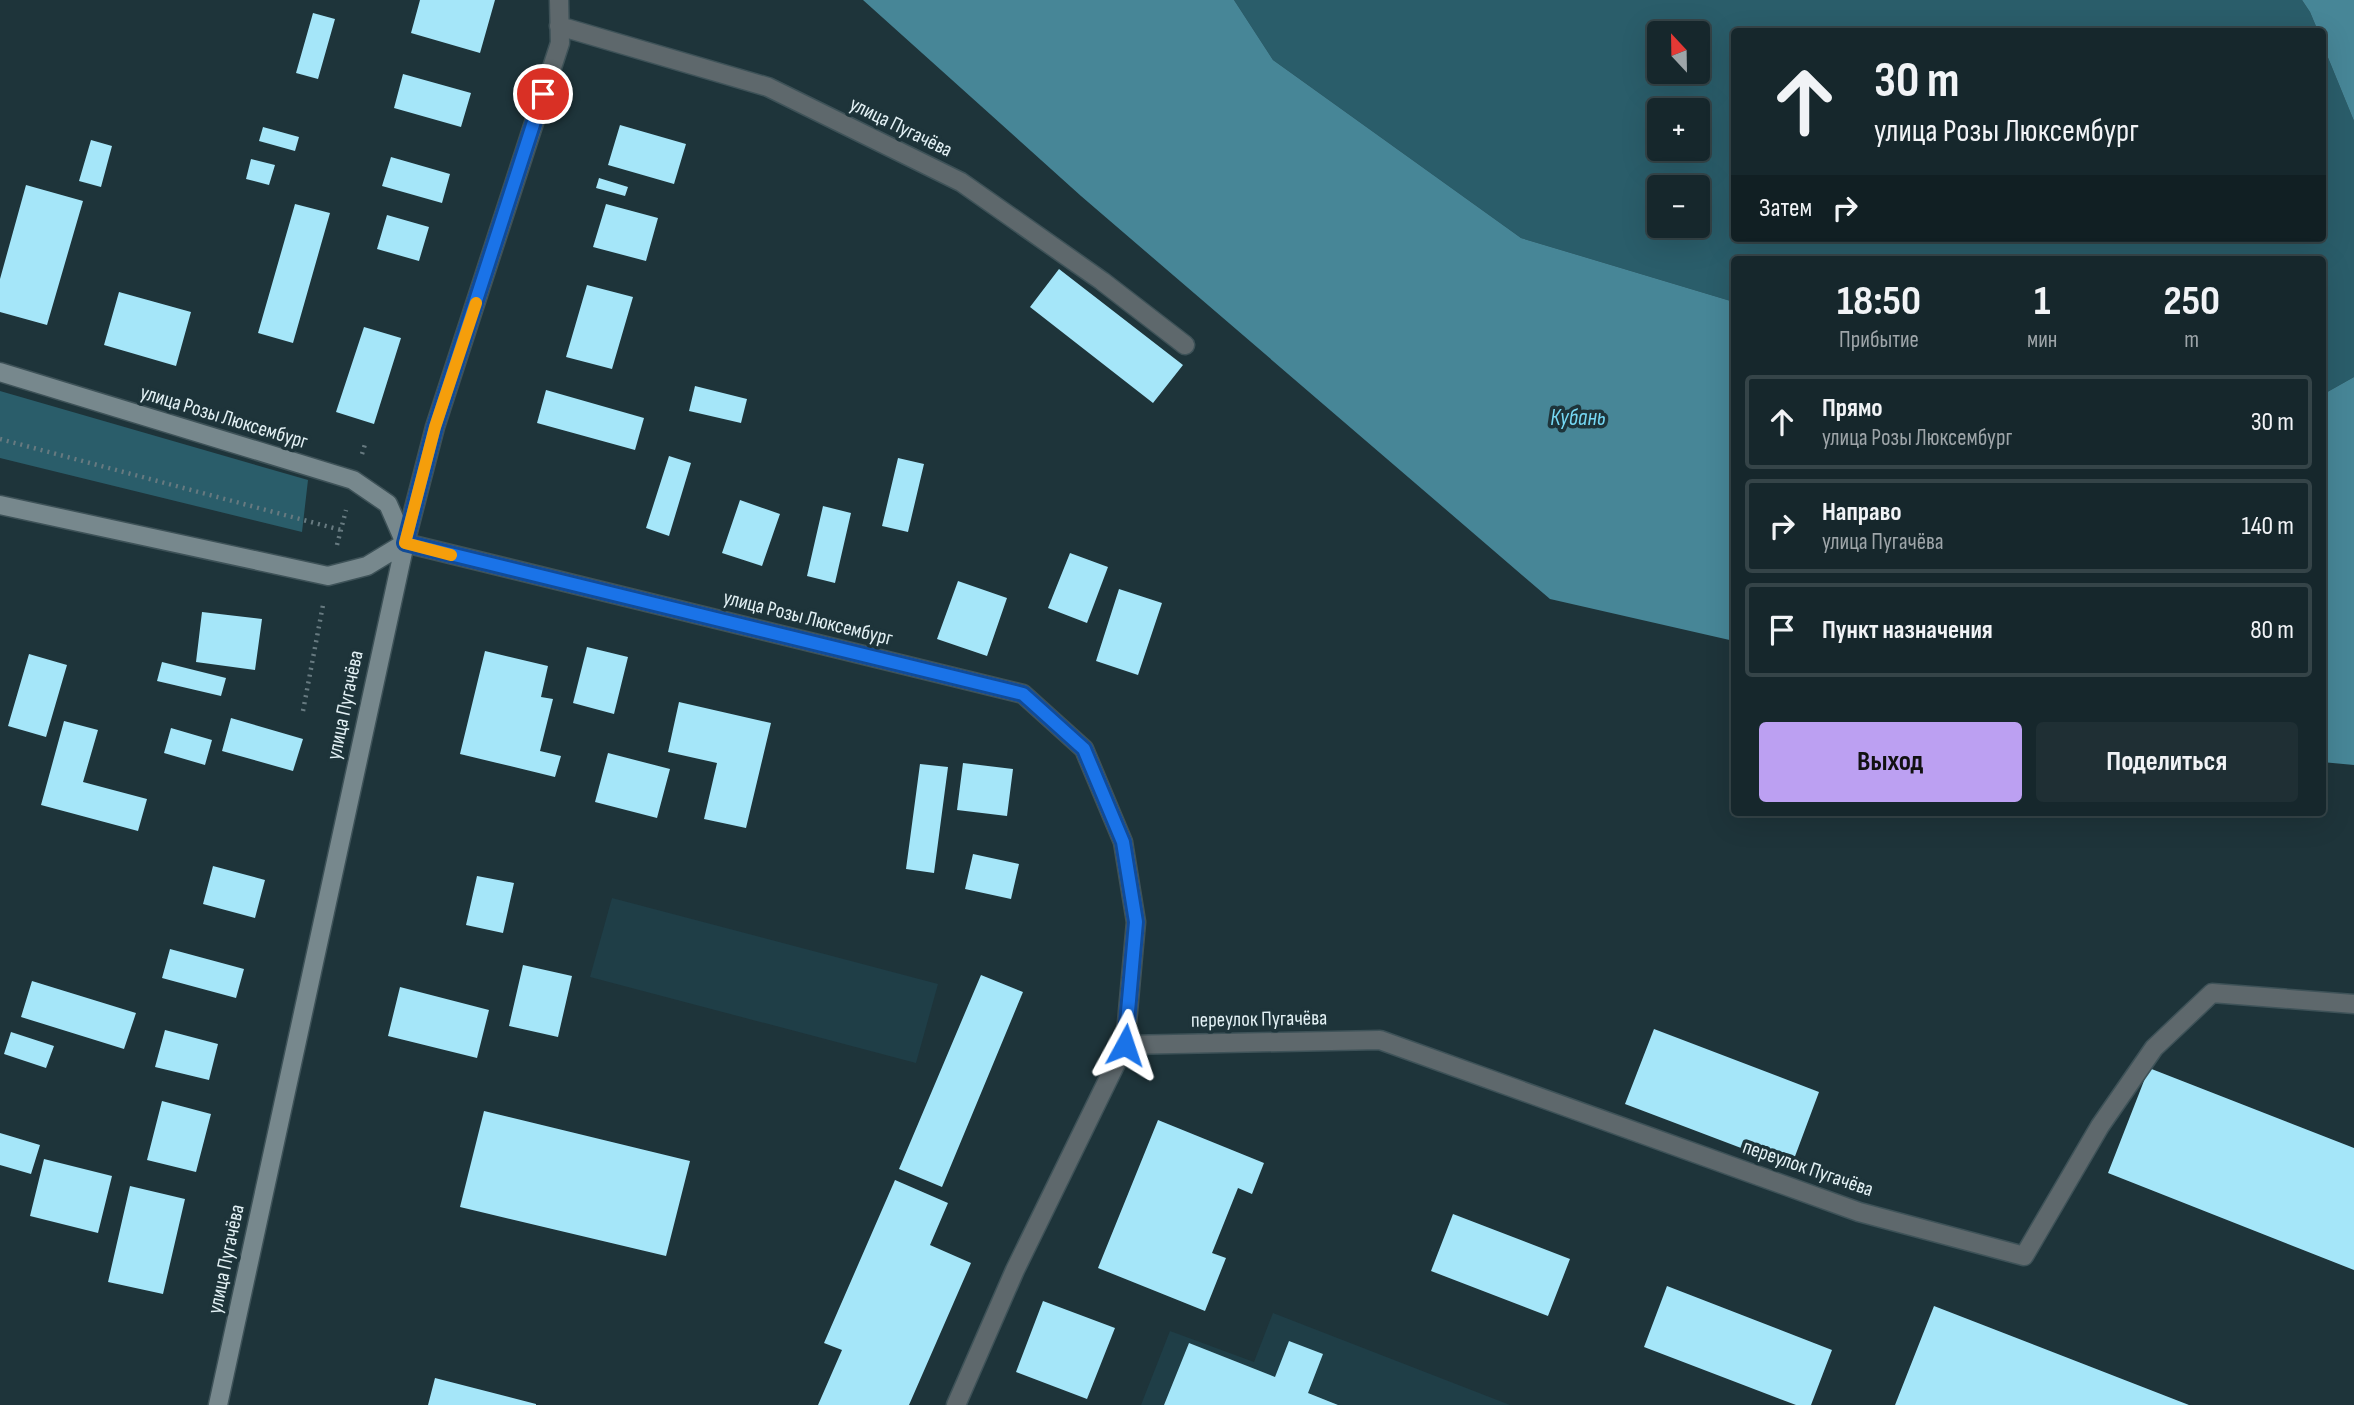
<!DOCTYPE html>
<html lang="ru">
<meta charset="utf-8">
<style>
:root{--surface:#16272c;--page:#1f2f34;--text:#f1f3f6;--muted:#9ea5a9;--line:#354448;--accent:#bca0f2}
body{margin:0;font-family:"Sofia Sans Condensed",sans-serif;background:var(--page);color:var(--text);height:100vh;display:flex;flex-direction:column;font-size:26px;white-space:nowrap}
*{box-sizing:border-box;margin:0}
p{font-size:23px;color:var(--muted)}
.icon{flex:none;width:38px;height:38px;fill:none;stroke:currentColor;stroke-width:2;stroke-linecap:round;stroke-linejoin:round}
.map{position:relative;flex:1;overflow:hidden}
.drawer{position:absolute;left:1731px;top:256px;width:595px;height:560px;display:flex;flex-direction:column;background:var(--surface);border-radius:7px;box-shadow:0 7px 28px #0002,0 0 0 2px var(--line)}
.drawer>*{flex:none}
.guide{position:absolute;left:1731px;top:28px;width:595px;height:214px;border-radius:7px;box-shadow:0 7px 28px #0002,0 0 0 2px var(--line);background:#16272c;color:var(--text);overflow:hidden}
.needle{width:46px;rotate:338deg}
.controls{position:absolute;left:1647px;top:21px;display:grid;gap:14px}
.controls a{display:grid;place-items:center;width:63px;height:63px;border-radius:7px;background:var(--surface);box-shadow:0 7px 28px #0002,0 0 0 2px var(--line);font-size:35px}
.pin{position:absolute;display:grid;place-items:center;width:60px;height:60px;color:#fff;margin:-30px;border:4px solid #fff;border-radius:50%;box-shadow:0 2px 7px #0007}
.me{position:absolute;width:77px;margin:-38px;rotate:5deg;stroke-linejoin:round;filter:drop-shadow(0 0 5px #0008)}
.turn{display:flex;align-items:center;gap:24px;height:147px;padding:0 28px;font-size:32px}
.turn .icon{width:91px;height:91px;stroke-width:2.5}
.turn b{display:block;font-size:49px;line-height:60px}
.then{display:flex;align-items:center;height:66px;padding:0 28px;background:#0003;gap:14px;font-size:26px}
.eta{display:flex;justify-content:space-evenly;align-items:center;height:119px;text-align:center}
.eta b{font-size:42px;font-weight:700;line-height:49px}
.action{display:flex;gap:14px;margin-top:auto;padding:14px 28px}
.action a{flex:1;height:80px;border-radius:7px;background:var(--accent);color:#111;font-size:28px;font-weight:700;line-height:80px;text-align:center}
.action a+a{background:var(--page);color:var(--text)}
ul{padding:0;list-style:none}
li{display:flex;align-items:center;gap:21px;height:94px;margin:0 14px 10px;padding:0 14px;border:4px solid var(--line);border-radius:7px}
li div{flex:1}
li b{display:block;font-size:26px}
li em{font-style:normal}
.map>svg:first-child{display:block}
</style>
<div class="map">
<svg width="2354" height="1405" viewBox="0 0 2354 1405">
<rect width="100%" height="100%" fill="#1e343a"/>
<path fill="#1f3e47" d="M612,898L938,984L916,1063L590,977Z
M1273,1313L1510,1405H1141L1170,1331L1254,1362Z"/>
<path fill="#2a5d6a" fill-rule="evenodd" d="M1234,0H2302L2310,12L2318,31L1734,32V238H2322V43L2354,121V377L2322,395V259H1734V302L1521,238L1273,60ZM1659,33H1698V72H1659ZM1659,110H1698V149H1659ZM1659,187H1698V226H1659Z
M0,391L308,480L302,532L0,458Z"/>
<path fill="#478697" d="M863,0H1234L1273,60L1521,238L1734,302V641L1550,599L1081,196Z
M2302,0H2354V121L2322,43V32L2318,31L2310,12Z
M2354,377V765L2322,762V395Z"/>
<path fill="#a5e6f9" d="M420,0H495L480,53L411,33Z
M313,13L335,19L318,79L296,73Z
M403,74L471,93L461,127L394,108Z
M620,125L686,144L674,184L608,165Z
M263,127L299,137L295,151L259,141Z
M91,140L112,146L101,187L79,181Z
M391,157L450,174L442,203L382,186Z
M251,159L275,165L269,185L246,179Z
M599,178L628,187L625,196L596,188Z
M26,185L83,201L47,325L0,312V279Z
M295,204L330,213L293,343L258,333Z
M606,204L658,218L646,261L593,247Z
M387,215L429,227L419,261L377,249Z
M1059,269L1183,365L1153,403L1030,307Z
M587,285L633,297L612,369L566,357Z
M119,292L191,312L176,366L104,345Z
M364,327L401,338L374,424L336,412Z
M695,386L747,399L741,423L689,411Z
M546,390L644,418L635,450L537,423Z
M669,456L691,463L669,536L646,528Z
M898,458L924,464L908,532L882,526Z
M740,500L780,514L762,566L722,553Z
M823,506L851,513L835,583L807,576Z
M1070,553L1108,567L1087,623L1048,608Z
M958,581L1007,598L987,656L937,639Z
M1119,589L1162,603L1138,675L1096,661Z
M202,612L262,619L255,670L196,662Z
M587,647L628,657L614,714L573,703Z
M485,651L548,666L541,697L553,699L540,751L561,756L555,777L460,754Z
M29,654L67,665L46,737L8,726Z
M162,662L226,678L221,696L157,681Z
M679,702L771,723L746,828L704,819L717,763L668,752Z
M231,718L303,739L293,771L222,751Z
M64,721L98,730L83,782L147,799L138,831L41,805Z
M171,728L212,740L205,765L164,753Z
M608,753L670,769L657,818L595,802Z
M963,763L1013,769L1007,816L957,810Z
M920,764L948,767L934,873L906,869Z
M973,854L1019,864L1011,899L965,889Z
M213,866L265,880L255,918L203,904Z
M477,876L514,883L503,933L466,925Z
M170,949L244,969L236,998L162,978Z
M523,965L572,976L558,1037L509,1026Z
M981,975L1023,992L942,1187L899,1169Z
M32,981L136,1013L124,1049L21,1017Z
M400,987L489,1010L477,1058L388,1036Z
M1654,1029L1819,1092L1791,1167L1625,1104Z
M165,1030L218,1044L209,1080L155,1067Z
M11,1032L54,1046L46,1068L4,1054Z
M2149,1068L2354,1148V1270L2108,1173Z
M162,1101L211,1114L196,1172L147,1160Z
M484,1111L690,1161L666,1256L460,1207Z
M1158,1120L1264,1163L1252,1194L1238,1188L1212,1253L1226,1258L1205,1311L1098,1268Z
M0,1133L40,1145L31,1174L0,1165Z
M44,1159L112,1176L98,1233L30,1216Z
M895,1180L948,1203L930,1245L971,1263L909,1405H818L842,1350L824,1343Z
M130,1186L185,1199L163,1294L108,1282Z
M1453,1214L1570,1259L1548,1316L1431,1271Z
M1667,1286L1832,1350L1811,1405H1796L1644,1347Z
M1043,1301L1115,1328L1087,1399L1016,1372Z
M1934,1306L2189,1405H1895Z
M1289,1341L1323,1354L1308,1393L1338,1405H1164L1189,1343L1275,1377Z
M435,1378L536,1404V1405H428Z"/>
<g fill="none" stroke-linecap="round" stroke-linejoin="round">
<defs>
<path id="minor" d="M559,0L560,43L435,427L405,543L1023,694L1084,749L1123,842L1136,922L1125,1045L1015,1270L956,1405
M559,26L768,87L961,182L1102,281L1185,345
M1125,1045L1380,1040L1859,1212L2024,1256L2100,1126L2154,1048L2212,993L2354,1004"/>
<path id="secondary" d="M0,372L353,480L388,504L405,543
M0,505L328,576L367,566L405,543
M218,1405L405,543"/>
</defs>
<use href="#minor" stroke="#3e5258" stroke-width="21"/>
<use href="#secondary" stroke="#3e5258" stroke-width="21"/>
<path stroke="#677a80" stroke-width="4.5" stroke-dasharray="2 5" stroke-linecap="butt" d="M0,439L341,530
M362,454L366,441
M337,545L346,510
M303,711L323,605"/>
<use href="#minor" stroke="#5e686c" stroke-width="18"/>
<use href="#secondary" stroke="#77888d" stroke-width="18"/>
</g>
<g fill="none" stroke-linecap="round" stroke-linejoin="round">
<defs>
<path id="route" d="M543,94L435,427L405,543L1023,694L1084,749L1123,842L1136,922L1125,1045"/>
</defs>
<use href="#route" stroke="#114b97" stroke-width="18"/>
<use href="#route" stroke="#1a73e8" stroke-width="12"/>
<path stroke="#f59e0b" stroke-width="12" d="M451,555L405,543L435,427L476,303"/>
</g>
<g text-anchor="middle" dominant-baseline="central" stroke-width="7" stroke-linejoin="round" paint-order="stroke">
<g font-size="21" fill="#e3f1f5" stroke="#1e343a">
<text transform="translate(901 127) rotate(26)">улица Пугачёва</text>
<text transform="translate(224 417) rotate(17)">улица Розы Люксембург</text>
<text transform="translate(808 618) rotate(14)">улица Розы Люксембург</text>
<text transform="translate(345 705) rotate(-78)">улица Пугачёва</text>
<text transform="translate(1259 1019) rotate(-1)">переулок Пугачёва</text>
<text transform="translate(1808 1168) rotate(19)">переулок Пугачёва</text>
<text transform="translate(226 1259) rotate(-78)">улица Пугачёва</text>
</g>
<g font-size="23" font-style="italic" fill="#76d8f4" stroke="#1e343a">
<text x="1578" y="418">Кубань</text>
</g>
</g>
</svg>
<div class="controls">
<a><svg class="needle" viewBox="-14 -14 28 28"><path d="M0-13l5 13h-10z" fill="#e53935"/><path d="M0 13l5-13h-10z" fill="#9ea5a9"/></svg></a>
<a>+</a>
<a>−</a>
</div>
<div class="pin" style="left:543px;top:94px;background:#d93025"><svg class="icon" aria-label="arrive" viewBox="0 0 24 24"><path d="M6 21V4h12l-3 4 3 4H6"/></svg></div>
<svg class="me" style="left:1125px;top:1045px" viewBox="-20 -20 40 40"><path d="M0-17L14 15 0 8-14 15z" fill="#1a73e8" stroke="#fff" stroke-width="4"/></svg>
<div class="guide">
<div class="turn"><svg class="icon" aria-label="ahead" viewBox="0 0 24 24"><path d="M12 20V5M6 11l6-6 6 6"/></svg><div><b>30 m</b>улица Розы Люксембург</div></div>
<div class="then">Затем<svg class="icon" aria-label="right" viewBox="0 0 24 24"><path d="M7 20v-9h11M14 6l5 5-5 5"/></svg></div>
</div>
<section class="drawer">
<div class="eta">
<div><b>18:50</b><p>Прибытие</p></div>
<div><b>1</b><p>мин</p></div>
<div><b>250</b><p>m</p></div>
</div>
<ul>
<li><svg class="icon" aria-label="ahead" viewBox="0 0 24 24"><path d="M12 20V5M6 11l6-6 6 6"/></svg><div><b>Прямо</b><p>улица Розы Люксембург</p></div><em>30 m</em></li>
<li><svg class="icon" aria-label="right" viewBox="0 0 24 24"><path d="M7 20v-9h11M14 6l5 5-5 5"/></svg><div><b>Направо</b><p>улица Пугачёва</p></div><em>140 m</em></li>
<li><svg class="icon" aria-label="arrive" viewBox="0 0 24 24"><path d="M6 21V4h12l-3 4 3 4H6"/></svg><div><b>Пункт назначения</b></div><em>80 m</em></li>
</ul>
<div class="action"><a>Выход</a><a>Поделиться</a></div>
</section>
</div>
